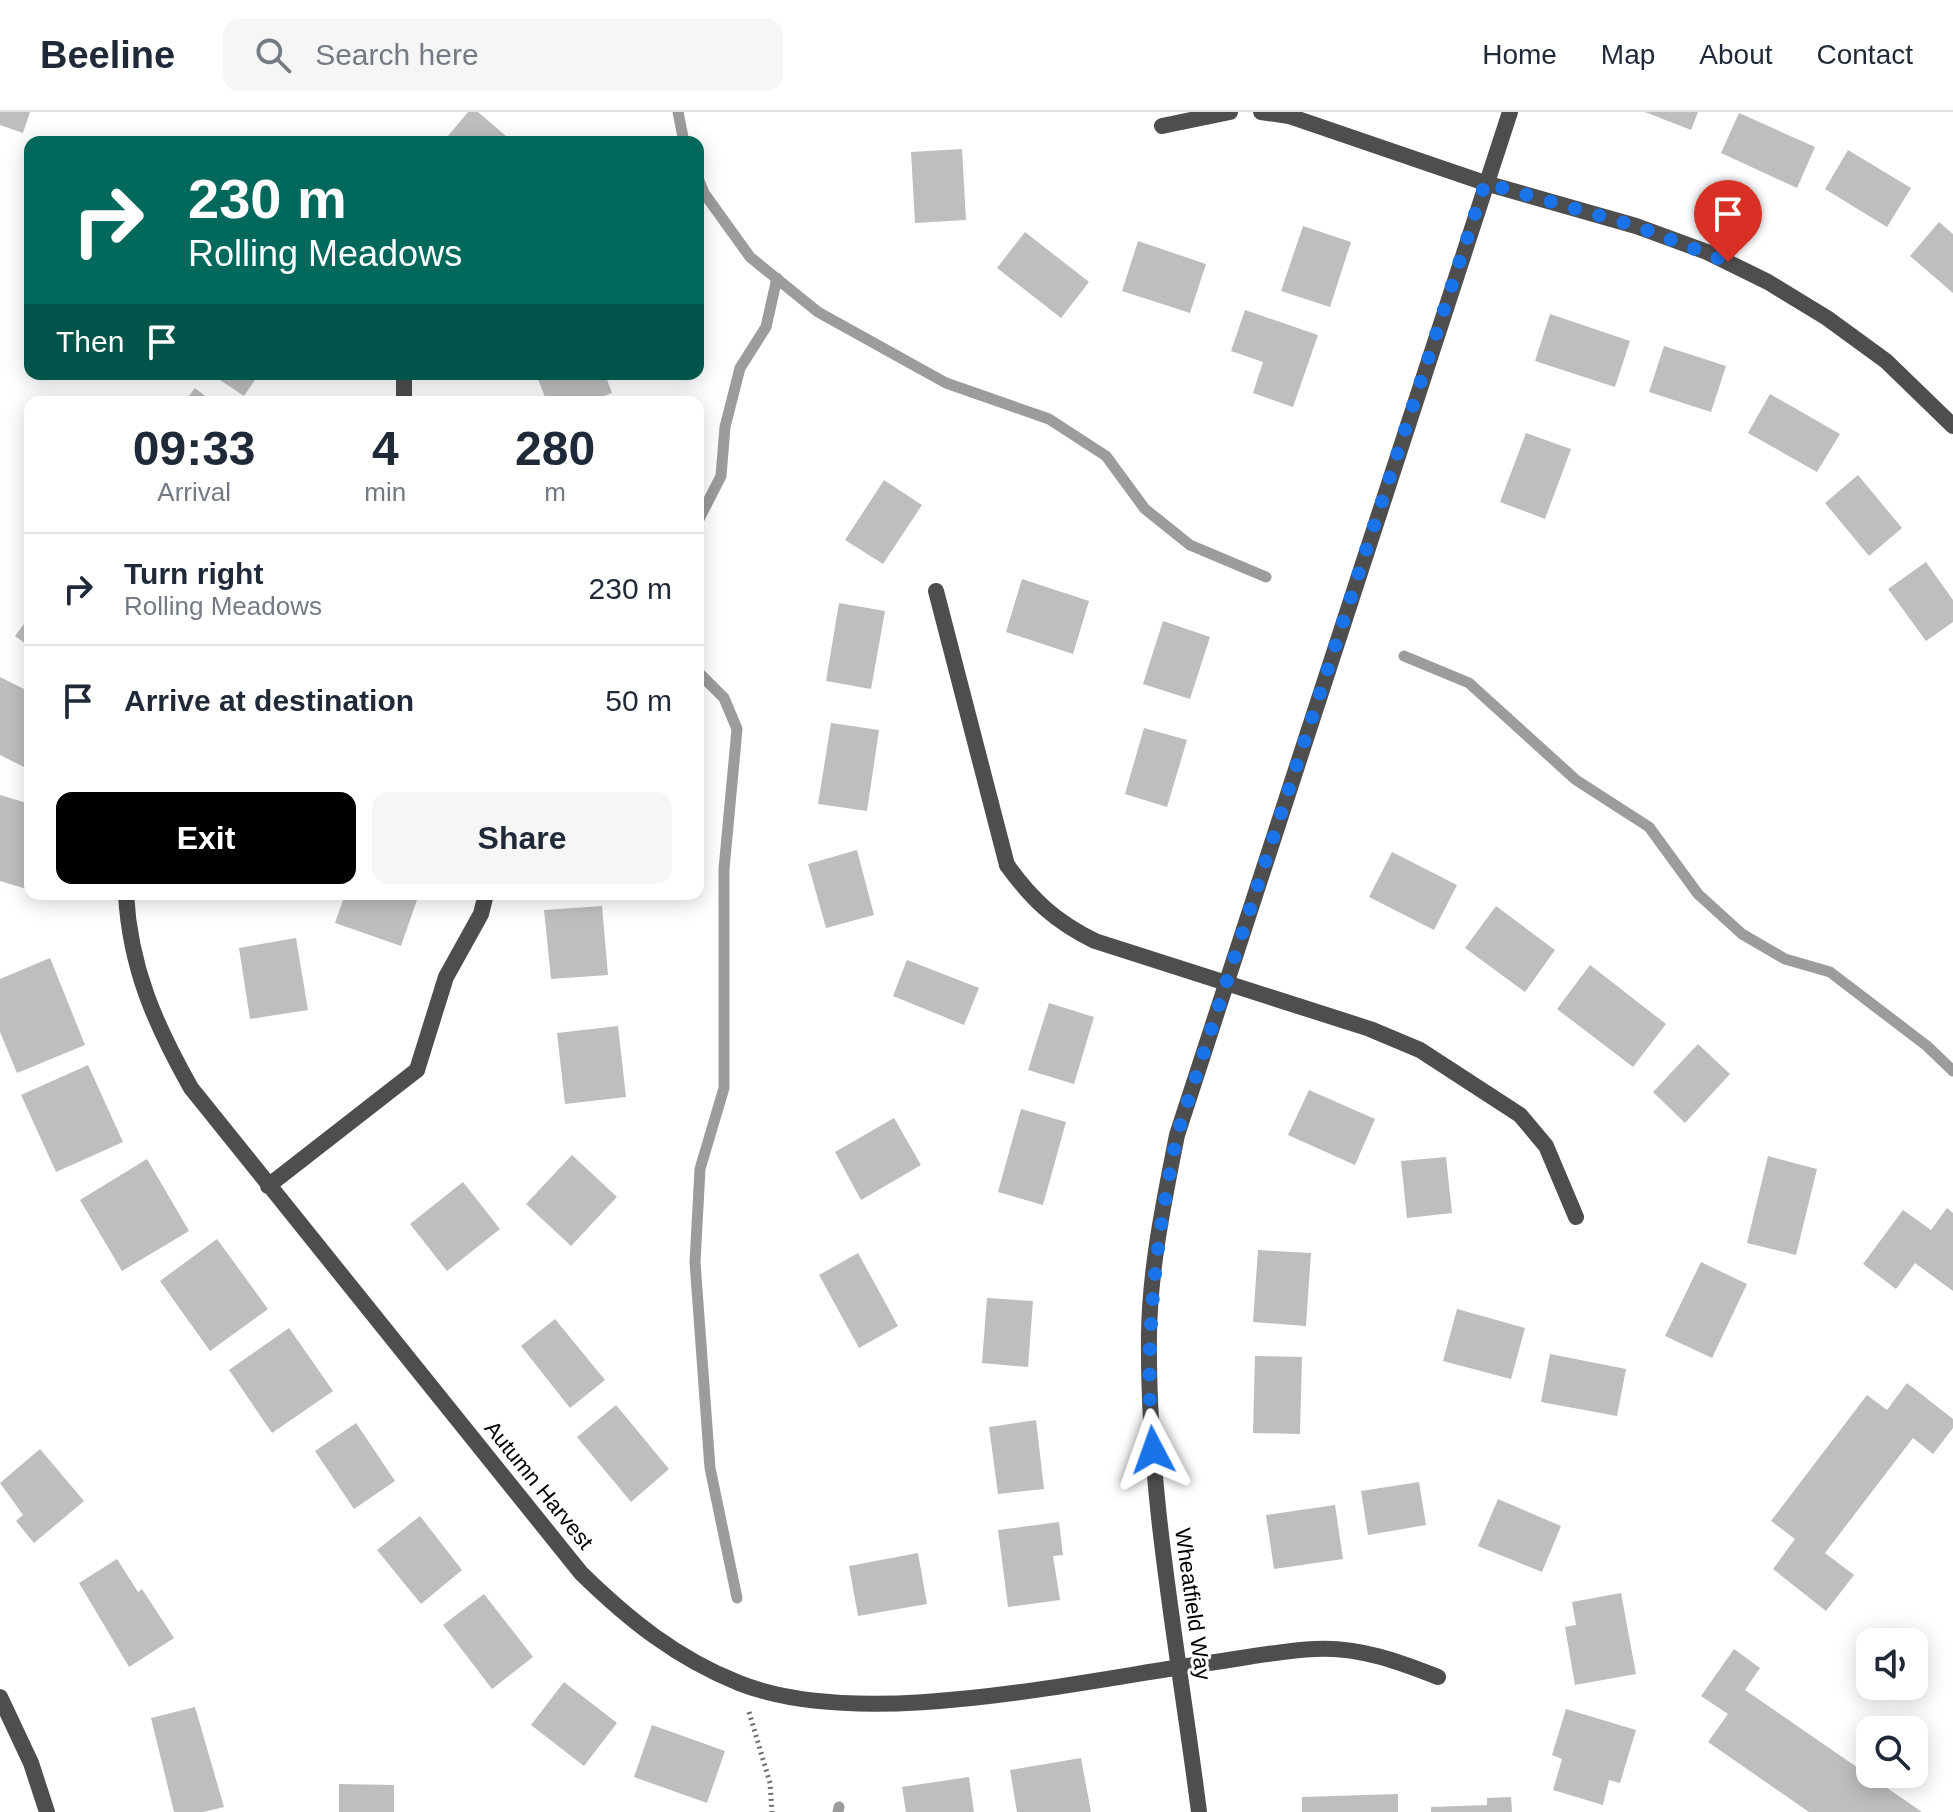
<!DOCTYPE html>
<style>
:root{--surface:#fff;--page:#f6f6f7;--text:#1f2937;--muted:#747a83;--line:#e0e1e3;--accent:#000}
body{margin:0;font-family:Helvetica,sans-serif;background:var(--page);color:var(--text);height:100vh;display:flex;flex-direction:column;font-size:30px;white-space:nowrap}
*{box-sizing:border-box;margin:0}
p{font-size:26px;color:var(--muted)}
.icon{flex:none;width:44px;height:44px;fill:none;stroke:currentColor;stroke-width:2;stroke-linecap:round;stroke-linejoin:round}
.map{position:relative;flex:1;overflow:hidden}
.panel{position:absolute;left:24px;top:284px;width:680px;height:504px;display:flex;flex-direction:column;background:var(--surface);border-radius:16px;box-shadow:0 4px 20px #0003}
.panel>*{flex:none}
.top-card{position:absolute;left:24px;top:24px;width:680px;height:244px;border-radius:16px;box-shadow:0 4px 20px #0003;background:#00695c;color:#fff;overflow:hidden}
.buttons{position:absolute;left:1856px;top:1516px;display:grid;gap:16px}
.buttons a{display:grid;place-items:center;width:72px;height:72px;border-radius:16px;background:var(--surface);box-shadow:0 4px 20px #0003;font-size:40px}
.pin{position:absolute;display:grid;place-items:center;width:68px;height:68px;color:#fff;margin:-82px -34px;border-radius:50% 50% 50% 0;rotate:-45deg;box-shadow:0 0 8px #0007}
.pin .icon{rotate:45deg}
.me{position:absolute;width:88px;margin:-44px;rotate:356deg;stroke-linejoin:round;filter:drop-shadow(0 0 6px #0008)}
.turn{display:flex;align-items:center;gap:28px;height:168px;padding:0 32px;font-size:36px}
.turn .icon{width:104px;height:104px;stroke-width:2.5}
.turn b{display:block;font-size:56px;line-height:68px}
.then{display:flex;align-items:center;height:76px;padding:0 32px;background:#0003;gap:16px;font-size:30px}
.eta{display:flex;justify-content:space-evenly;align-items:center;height:136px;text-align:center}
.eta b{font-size:48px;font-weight:700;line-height:56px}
.primary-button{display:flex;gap:16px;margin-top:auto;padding:16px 32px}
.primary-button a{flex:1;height:92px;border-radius:16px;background:var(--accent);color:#fff;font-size:32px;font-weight:700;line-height:92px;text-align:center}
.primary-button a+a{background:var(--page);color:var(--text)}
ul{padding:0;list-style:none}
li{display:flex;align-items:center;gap:24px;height:112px;padding:0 32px;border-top:2px solid var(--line)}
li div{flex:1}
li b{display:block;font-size:30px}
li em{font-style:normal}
header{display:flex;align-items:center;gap:48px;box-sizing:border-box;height:112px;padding:0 40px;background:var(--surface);border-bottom:2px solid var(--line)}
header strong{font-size:38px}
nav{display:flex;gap:44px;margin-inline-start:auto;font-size:28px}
.search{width:560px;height:72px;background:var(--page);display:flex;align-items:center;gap:20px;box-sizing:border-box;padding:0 28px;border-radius:16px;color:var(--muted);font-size:30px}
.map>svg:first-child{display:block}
</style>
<header>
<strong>Beeline</strong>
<div class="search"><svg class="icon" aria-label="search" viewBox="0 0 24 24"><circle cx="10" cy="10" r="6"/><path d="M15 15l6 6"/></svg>Search here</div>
<nav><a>Home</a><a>Map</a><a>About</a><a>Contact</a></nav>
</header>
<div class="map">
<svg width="1953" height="1700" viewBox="0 0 1953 1700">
<rect width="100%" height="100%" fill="#fff"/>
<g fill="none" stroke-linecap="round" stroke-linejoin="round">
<path stroke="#9c9c9c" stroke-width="11" d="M678,0L684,30
M698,66L704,81L750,145L818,200L946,271L1049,307L1106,344L1145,397L1190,433L1266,465
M698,409L721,364L725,315L740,256L766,215L777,166
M1404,544L1469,571L1576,668L1649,715L1698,782L1742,822L1785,847L1830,860L1927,934L1953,959
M698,560L724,586L737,617L724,757V976L700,1057L695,1150L710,1356L737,1486
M838,1700L839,1695"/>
</g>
<path fill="#bebebe" d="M0,0H30L23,21L0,13Z
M468,0H478L513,30H443Z
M1645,0H1698L1691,18Z
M1739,1L1815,35L1797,76L1721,41Z
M962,37L966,108L915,111L911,40Z
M1848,38L1911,76L1887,115L1825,77Z
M1939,110L1953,122V181L1910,144Z
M1303,114L1351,130L1330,195L1281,179Z
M1025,120L1089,170L1061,206L997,156Z
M1138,129L1206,152L1190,201L1122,179Z
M1245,198L1318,223L1293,295L1253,281L1263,250L1231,239Z
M1550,202L1630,229L1615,275L1535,249Z
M1664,234L1726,254L1711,300L1649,280Z
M211,262H259L244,284Z
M536,262H605L612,281L588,290H547Z
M195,276L213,290H184Z
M1770,282L1840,322L1817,360L1748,321Z
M1526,321L1571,337L1545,407L1500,390Z
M1858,363L1902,416L1869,444L1825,391Z
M884,368L922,393L883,452L845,428Z
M1926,450L1953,488V510L1926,529L1888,477Z
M1022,467L1089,489L1073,542L1006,520Z
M839,491L885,499L871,577L826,569Z
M30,504V535L15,524Z
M1163,509L1210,525L1190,587L1143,572Z
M0,565L30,580V658L0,643Z
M831,611L879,618L867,699L818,692Z
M1144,616L1187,628L1167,695L1125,682Z
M0,683L30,692V778L0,769Z
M857,738L874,803L826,816L808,752Z
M1392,740L1457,773L1434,818L1369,785Z
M345,782H419L401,834L335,811Z
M602,794L608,863L551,867L544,798Z
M1496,794L1555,838L1525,880L1465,836Z
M296,826L308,898L250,907L239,836Z
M50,846L85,933L17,961L0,920V867Z
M907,848L979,876L964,913L893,884Z
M1590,853L1666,912L1633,955L1557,897Z
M1049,891L1094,905L1074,972L1028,958Z
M618,914L626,985L565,992L557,921Z
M1698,932L1730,962L1685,1011L1653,980Z
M88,953L123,1030L56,1060L21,983Z
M1309,978L1375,1007L1355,1053L1288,1023Z
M1021,997L1066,1010L1043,1093L998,1080Z
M894,1006L921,1053L861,1088L835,1040Z
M572,1043L617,1085L571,1134L526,1092Z
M1768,1044L1817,1057L1796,1143L1747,1131Z
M1446,1045L1452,1101L1407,1106L1401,1049Z
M147,1047L189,1119L122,1159L80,1088Z
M463,1070L500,1117L447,1159L410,1112Z
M1947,1096L1953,1101V1179L1915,1151L1896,1177L1863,1152L1903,1098L1931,1118Z
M217,1127L268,1197L210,1239L160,1169Z
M1258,1138L1311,1141L1306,1214L1253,1210Z
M858,1141L898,1214L859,1236L819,1163Z
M1701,1150L1747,1172L1712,1246L1665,1224Z
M987,1186L1033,1189L1028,1255L982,1251Z
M1457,1197L1525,1216L1511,1267L1443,1249Z
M555,1207L605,1268L570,1296L521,1234Z
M289,1216L333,1279L272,1321L229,1258Z
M1550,1242L1626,1257L1617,1304L1541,1290Z
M1255,1244L1302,1245L1300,1322L1253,1321Z
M1907,1271L1953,1307V1316L1933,1342L1913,1326L1825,1441L1854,1463L1826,1499L1773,1457L1795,1427L1771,1409L1867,1283L1887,1298Z
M616,1293L669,1357L631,1390L577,1325Z
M1036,1308L1044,1377L998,1382L989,1315Z
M356,1311L395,1369L354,1397L315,1339Z
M40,1337L84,1389L34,1431L16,1409L23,1403L0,1371Z
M1419,1370L1426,1413L1368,1423L1361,1379Z
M1498,1387L1561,1414L1542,1460L1478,1434Z
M1335,1393L1343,1447L1274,1457L1266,1403Z
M420,1404L462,1458L421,1492L377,1438Z
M1059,1410L1063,1443L1053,1444L1060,1488L1008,1495L998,1418Z
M918,1441L927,1492L858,1504L849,1454Z
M117,1447L138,1480L142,1477L174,1526L129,1555L79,1471Z
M1621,1481L1636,1562L1575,1573L1565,1515L1576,1513L1572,1490Z
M484,1482L533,1545L492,1577L443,1513Z
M1734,1537L1760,1556L1745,1578L1922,1700H1809L1708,1630L1728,1602L1701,1584Z
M564,1570L617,1611L584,1654L531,1613Z
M195,1595L224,1695L203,1700H174L151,1606Z
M1566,1597L1636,1618L1620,1671L1609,1668L1603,1693L1553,1678L1562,1647L1552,1643Z
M652,1613L725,1639L707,1691L634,1665Z
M1081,1646L1091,1700H1017L1010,1658Z
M969,1665L974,1700H906L902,1675Z
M339,1672L394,1673V1700H339Z
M1398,1682V1700H1302V1685Z
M1511,1685L1512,1700H1431V1695L1487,1693V1686Z"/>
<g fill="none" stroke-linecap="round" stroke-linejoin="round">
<path stroke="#707070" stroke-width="5" stroke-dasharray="2 4" stroke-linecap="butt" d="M749,1600L770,1671L772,1700"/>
<path stroke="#4e4e4e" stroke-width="16" d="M404,262V290
M936,479L1007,753
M417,958L446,865L481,802L486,782"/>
<path stroke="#4e4e4e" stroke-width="16" d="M1261,0L1289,4L1485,71L1636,114L1707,140L1768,170L1827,206L1886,249L1953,314
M1162,14L1230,0
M1007,753C1032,788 1056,810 1095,829L1370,917L1420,938L1520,1003L1546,1034L1576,1105
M126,782C130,856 155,912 191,976L581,1461C628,1507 676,1546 739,1571C858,1619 1068,1571 1195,1553C1234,1548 1275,1539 1315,1537C1357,1534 1400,1550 1438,1565
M268,1074L417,958
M0,1585L31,1651L47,1700
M1199,1700C1179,1541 1147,1383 1149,1222C1150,1155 1164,1089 1177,1023L1510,0"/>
</g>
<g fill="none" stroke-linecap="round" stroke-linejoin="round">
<path stroke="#1a73e8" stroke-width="14" stroke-dasharray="0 25.2" d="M1153,1338C1143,1231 1156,1128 1177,1023L1485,71L1636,114L1728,150"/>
</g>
<g text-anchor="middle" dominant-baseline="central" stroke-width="6" stroke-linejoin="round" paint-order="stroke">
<g font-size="22" fill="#000" stroke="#fff">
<text transform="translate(539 1373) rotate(51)">Autumn Harvest</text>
<text transform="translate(1193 1492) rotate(82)">Wheatfield Way</text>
</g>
</g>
</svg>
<div class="buttons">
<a><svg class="icon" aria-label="sound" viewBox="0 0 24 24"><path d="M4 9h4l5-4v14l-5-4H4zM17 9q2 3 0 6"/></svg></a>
<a><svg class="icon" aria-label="search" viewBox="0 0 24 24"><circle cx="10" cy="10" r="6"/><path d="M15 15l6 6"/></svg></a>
</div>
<div class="pin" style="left:1728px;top:150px;background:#d93025"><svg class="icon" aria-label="arrive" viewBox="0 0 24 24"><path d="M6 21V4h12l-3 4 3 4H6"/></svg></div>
<svg class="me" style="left:1153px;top:1338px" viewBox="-20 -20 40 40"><path d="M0-17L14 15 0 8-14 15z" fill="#1a73e8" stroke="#fff" stroke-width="4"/></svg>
<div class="top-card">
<div class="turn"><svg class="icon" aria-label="right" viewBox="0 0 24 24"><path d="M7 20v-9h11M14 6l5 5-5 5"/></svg><div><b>230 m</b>Rolling Meadows</div></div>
<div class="then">Then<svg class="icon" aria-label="arrive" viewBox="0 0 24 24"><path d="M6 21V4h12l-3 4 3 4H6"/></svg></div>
</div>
<section class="panel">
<div class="eta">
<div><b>09:33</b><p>Arrival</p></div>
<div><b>4</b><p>min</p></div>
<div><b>280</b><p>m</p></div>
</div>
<ul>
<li><svg class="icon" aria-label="right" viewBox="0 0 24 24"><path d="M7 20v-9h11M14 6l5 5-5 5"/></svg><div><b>Turn right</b><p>Rolling Meadows</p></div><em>230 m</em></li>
<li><svg class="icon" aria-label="arrive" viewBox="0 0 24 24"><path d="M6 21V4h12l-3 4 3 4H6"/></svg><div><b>Arrive at destination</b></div><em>50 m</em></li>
</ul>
<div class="primary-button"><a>Exit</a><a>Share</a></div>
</section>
</div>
